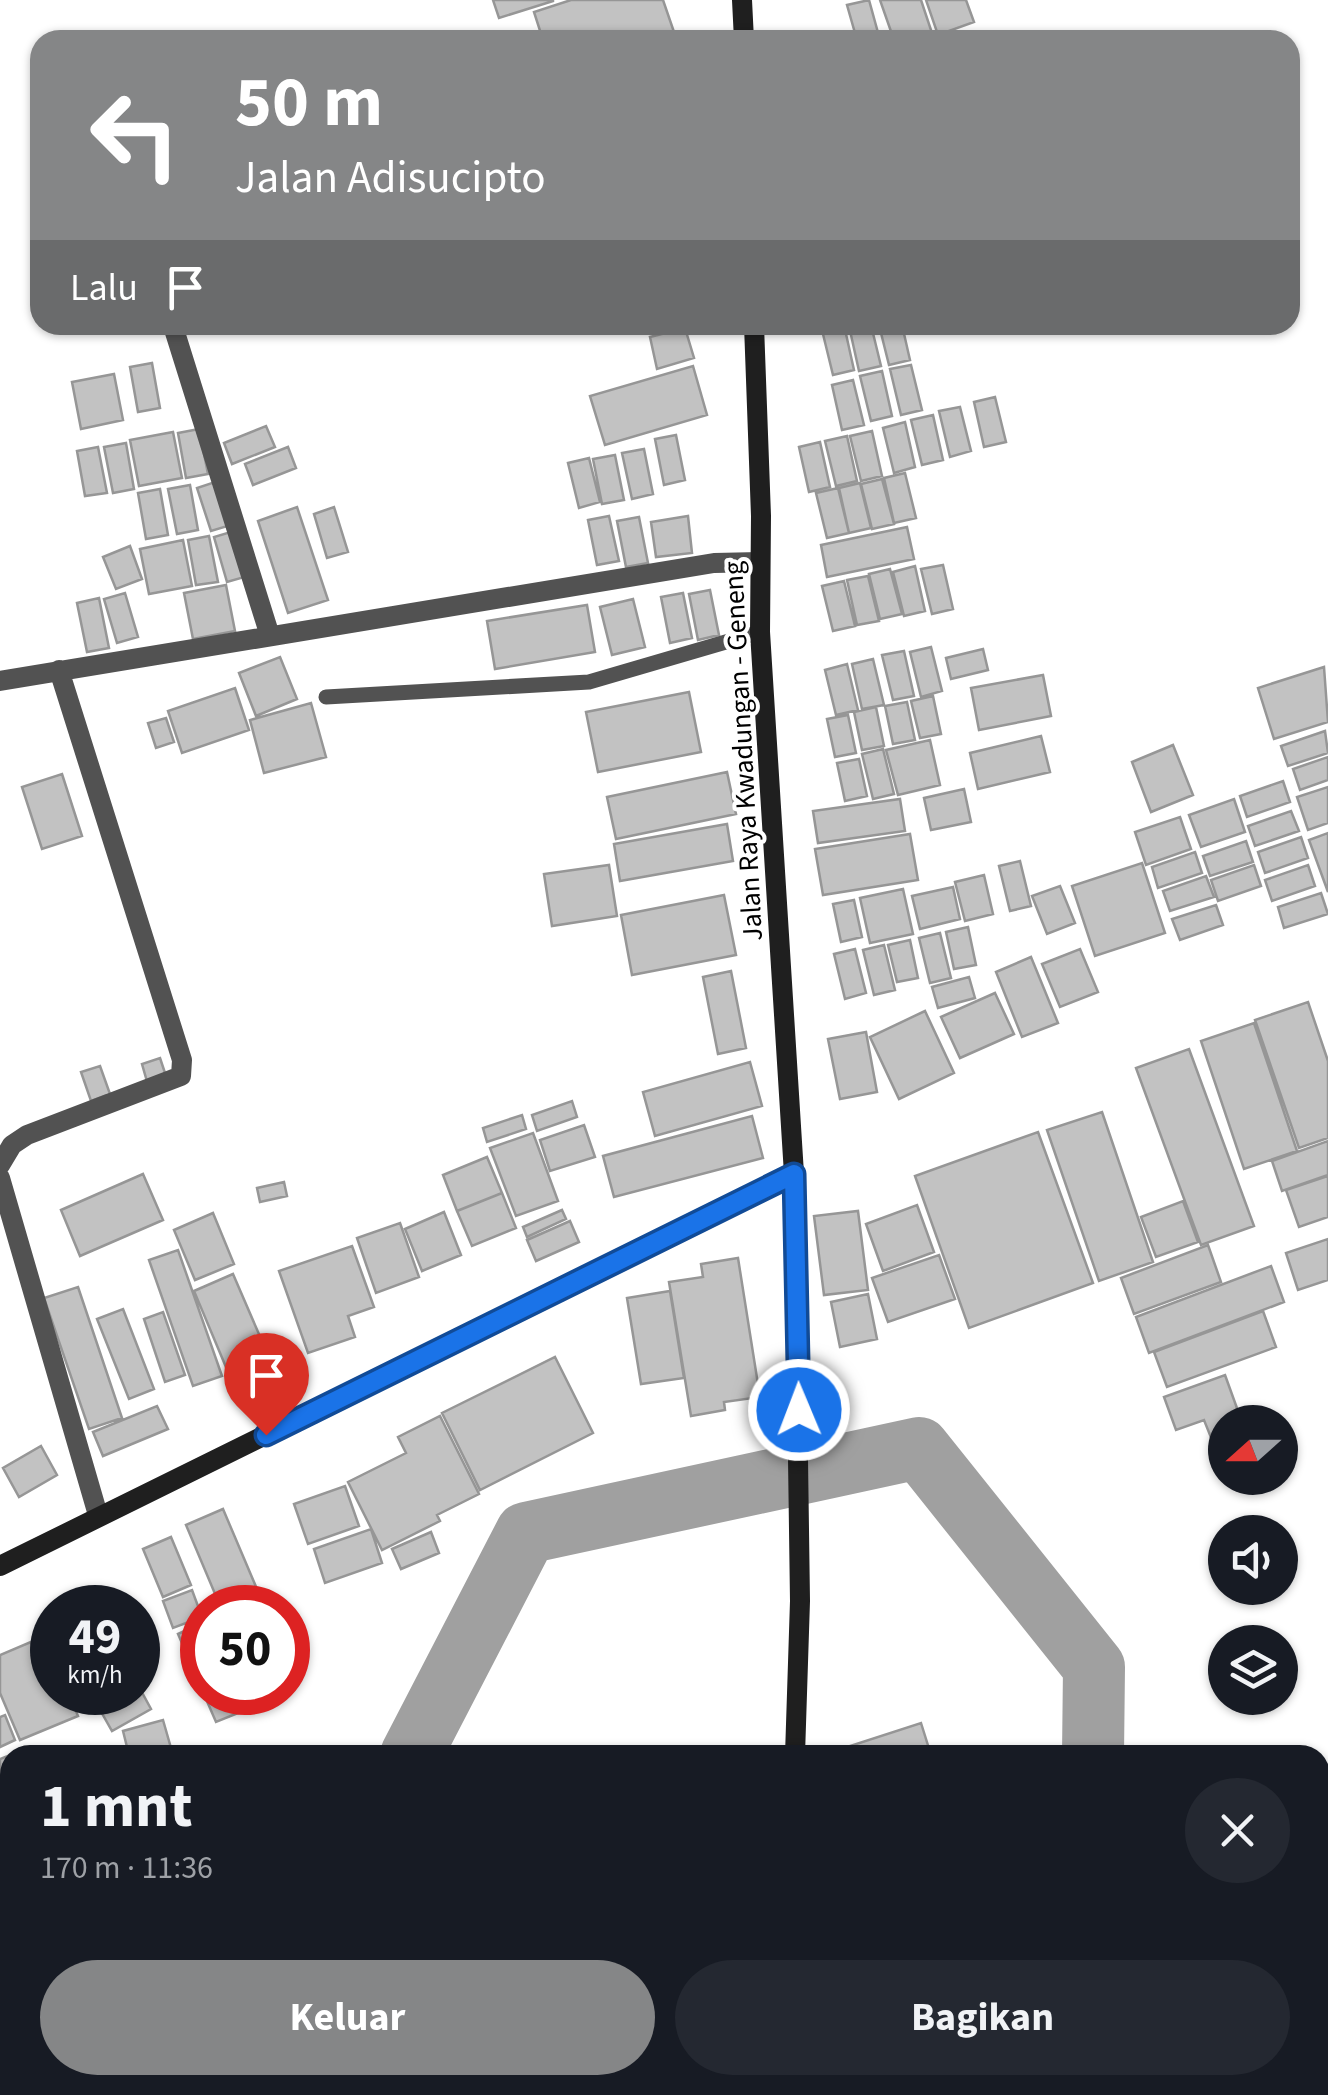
<!DOCTYPE html>
<html lang="id">
<meta charset="utf-8">
<style>
:root{--surface:#171b24;--page:#242831;--text:#f1f3f6;--muted:#9ea1a6;--accent:#858687}
body{margin:0;font-family:"Source Sans 3",sans-serif;background:var(--page);color:var(--text);height:100vh;display:flex;flex-direction:column;font-size:38px;white-space:nowrap}
*{box-sizing:border-box;margin:0}
p{font-size:32px;color:var(--muted)}
.icon{flex:none;width:55px;height:55px;fill:none;stroke:currentColor;stroke-width:2;stroke-linecap:round;stroke-linejoin:round}
.map{position:relative;flex:1;overflow:hidden}
.sheet{position:absolute;left:0px;top:1745px;width:1330px;height:350px;display:flex;flex-direction:column;background:var(--surface);border-radius:30px 30px 0 0;box-shadow:0 2px 8px #0004}
.sheet>*{flex:none}
.top-card{position:absolute;left:30px;top:30px;width:1270px;height:305px;border-radius:30px;box-shadow:0 2px 8px #0004;background:#858687;color:#fff;overflow:hidden}
.needle{width:65px;rotate:249deg}
.tools{position:absolute;left:1208px;top:1405px;display:grid;gap:20px}
.tools a{display:grid;place-items:center;width:90px;height:90px;border-radius:50%;background:var(--surface);box-shadow:0 2px 8px #0004;font-size:50px}
.speed{position:absolute;left:30px;top:1585px;display:flex;gap:20px;font-size:50px;font-weight:700;text-align:center}
.speed>*{display:grid;place-content:center;width:130px;height:130px;border-radius:50%;background:var(--surface);box-shadow:0 2px 8px #0004;line-height:1}
.speed small{font-size:25px;font-weight:400}
.speed .limit{border:15px solid #d22;background:#fff;color:#111}
.pin{position:absolute;display:grid;place-items:center;width:85px;height:85px;color:#fff;margin:-102px -42px;border-radius:50% 50% 50% 0;rotate:-45deg;box-shadow:0 0 10px #0007}
.pin .icon{rotate:45deg}
.me{position:absolute;width:110px;margin:-55px;rotate:359deg;stroke-linejoin:round;filter:drop-shadow(0 0 8px #0008)}
.turn{display:flex;align-items:center;gap:35px;height:210px;padding:0 40px;font-size:45px}
.turn .icon{width:130px;height:130px;stroke-width:2.5}
.turn b{display:block;font-size:70px;line-height:85px}
.then{display:flex;align-items:center;height:95px;padding:0 40px;background:#0003;gap:20px;font-size:38px}
.round{display:grid;place-items:center;flex:none;width:105px;height:105px;border-radius:52px;background:var(--page)}
.headline{display:flex;align-items:center;justify-content:space-between;height:170px;padding:0 40px}
h1{font-size:60px;font-weight:700;line-height:75px}
.cta{display:flex;gap:20px;margin-top:auto;padding:20px 40px}
.cta a{flex:1;height:115px;border-radius:60px;background:var(--accent);color:#fff;font-size:40px;font-weight:700;line-height:115px;text-align:center}
.cta a+a{background:var(--page);color:var(--text)}
.map>svg:first-child{display:block}
</style>
<div class="map">
<svg width="1328" height="2095" viewBox="0 0 1328 2095">
<rect width="100%" height="100%" fill="#fff"/>
<g fill="none" stroke-linecap="round" stroke-linejoin="round">
<path stroke="#a0a0a0" stroke-width="62" d="M411,1755L526,1533L919,1448L1094,1667L1093,1755
M1182,2085L1187,2095
M234,2095L239,2085"/>
</g>
<path fill="#c2c2c2" stroke="#969696" stroke-width="2.5" d="M493,0H553V1L499,18Z
M571,0H663L674,32L651,40H543L534,12Z
M869,0L880,40H857L847,5Z
M880,0H921L932,33L894,40Z
M926,0H966L974,22L938,35Z
M844,325L854,370L833,375L822,330Z
M871,325L881,366L859,371L849,326Z
M879,325H902L910,360L889,365Z
M685,328L694,358L657,369L650,337Z
M152,363L160,408L138,412L130,367Z
M911,365L922,410L901,415L890,369Z
M693,366L707,415L605,445L590,396Z
M882,371L892,416L871,421L860,376Z
M114,374L123,420L81,429L72,382Z
M853,380L864,425L842,430L832,385Z
M995,397L1006,442L984,447L974,402Z
M960,407L971,451L950,457L939,411Z
M933,415L943,460L922,465L911,420Z
M905,422L915,467L894,473L883,428Z
M266,426L275,447L232,464L224,443Z
M199,429L208,474L186,478L178,433Z
M872,431L882,476L861,481L850,436Z
M173,432L182,478L139,486L130,440Z
M676,435L685,480L664,485L655,439Z
M847,436L857,481L836,486L825,441Z
M820,442L830,487L809,492L799,447Z
M126,443L134,489L113,493L104,447Z
M98,447L107,493L85,496L77,451Z
M288,447L296,468L253,485L245,464Z
M644,449L653,494L632,499L622,453Z
M615,455L624,500L602,504L593,459Z
M589,458L600,502L579,508L568,463Z
M905,473L916,518L894,523L884,478Z
M882,479L894,524L872,529L861,484Z
M218,481L231,525L211,531L197,488Z
M860,483L871,528L849,533L839,488Z
M190,485L198,530L177,534L168,489Z
M838,488L849,533L827,538L816,493Z
M160,489L168,535L146,539L138,493Z
M297,507L328,600L288,613L258,521Z
M334,507L348,552L327,558L314,514Z
M609,516L619,561L597,565L588,520Z
M688,516L692,553L656,557L651,522Z
M639,517L648,563L626,567L617,521Z
M907,527L914,559L827,577L821,545Z
M234,531L248,576L227,582L214,537Z
M209,536L218,582L196,585L188,540Z
M183,540L192,586L149,594L140,549Z
M130,546L142,579L116,589L103,557Z
M943,565L953,609L932,614L921,569Z
M915,566L925,611L904,616L893,572Z
M890,569L902,614L880,619L869,574Z
M868,576L879,621L857,625L847,580Z
M844,581L855,626L833,631L822,586Z
M226,585L235,631L193,639L184,593Z
M710,590L719,635L698,640L689,594Z
M125,593L138,637L117,643L104,599Z
M683,593L692,638L670,643L661,597Z
M99,598L109,648L87,652L77,603Z
M633,599L645,647L612,655L600,607Z
M587,605L595,652L495,669L487,621Z
M931,647L942,691L921,697L910,652Z
M983,649L988,670L951,679L946,658Z
M904,651L914,696L893,700L882,655Z
M280,657L297,699L256,716L239,673Z
M873,659L884,705L862,709L852,664Z
M847,664L858,710L836,715L825,670Z
M1324,667L1328,722L1274,739L1258,688Z
M1043,675L1051,716L979,730L971,688Z
M235,688L249,730L182,753L168,711Z
M689,692L701,752L598,772L586,712Z
M933,696L941,734L920,738L911,701Z
M907,702L915,740L893,744L885,706Z
M311,703L326,757L264,773L250,720Z
M876,707L884,746L862,750L854,712Z
M848,715L856,753L835,757L827,719Z
M166,718L174,742L156,748L148,723Z
M1325,731L1328,753L1288,766L1281,746Z
M1041,736L1050,772L978,789L970,753Z
M930,740L940,785L898,795L886,750Z
M1173,745L1193,795L1151,812L1132,762Z
M883,749L894,794L873,799L862,754Z
M1328,757V780L1300,790L1293,769Z
M859,759L867,796L845,801L837,763Z
M727,772L736,814L616,839L607,797Z
M62,774L82,836L42,849L22,787Z
M1283,781L1290,802L1247,817L1240,796Z
M1328,787V823L1308,830L1297,797Z
M964,789L971,822L931,830L924,798Z
M900,799L905,831L818,843L813,811Z
M1234,799L1245,832L1201,847L1189,815Z
M1291,811L1299,831L1255,846L1248,826Z
M1180,817L1191,849L1146,865L1135,832Z
M727,824L733,861L620,881L614,844Z
M1328,833V892L1309,840Z
M910,834L918,880L823,895L815,849Z
M1301,837L1308,858L1265,873L1258,852Z
M1246,841L1253,862L1210,876L1203,856Z
M1195,852L1202,873L1158,888L1152,867Z
M1020,861L1031,906L1010,911L999,866Z
M1142,863L1165,933L1095,956L1072,886Z
M609,865L617,916L552,926L544,874Z
M1254,865L1261,886L1218,901L1211,880Z
M1308,865L1315,886L1272,901L1265,880Z
M984,875L993,914L965,921L955,882Z
M1206,876L1214,897L1170,911L1163,891Z
M1060,886L1075,923L1047,934L1032,896Z
M953,887L960,919L920,929L912,896Z
M903,889L913,934L870,943L860,898Z
M1321,893L1328,914L1284,928L1278,907Z
M724,895L736,955L632,975L621,915Z
M854,900L862,937L841,942L833,904Z
M1216,905L1223,925L1180,940L1172,919Z
M968,927L976,965L954,969L946,932Z
M940,933L951,978L930,983L919,938Z
M910,940L918,978L897,982L888,945Z
M884,945L895,990L874,995L863,950Z
M855,949L866,993L845,999L834,954Z
M1080,949L1098,992L1060,1007L1042,964Z
M1031,957L1058,1023L1022,1037L996,972Z
M731,971L746,1048L718,1054L703,977Z
M969,977L975,998L938,1008L932,987Z
M995,993L1014,1034L960,1058L941,1017Z
M1308,1002L1328,1061V1138L1299,1148L1255,1020Z
M925,1011L954,1073L899,1099L870,1037Z
M1254,1023L1297,1151L1244,1169L1201,1041Z
M866,1032L877,1092L840,1099L828,1039Z
M1189,1049L1254,1226L1201,1245L1136,1068Z
M160,1058L167,1079L148,1085L142,1064Z
M750,1062L762,1106L655,1136L643,1092Z
M100,1066L110,1094L91,1101L81,1072Z
M572,1101L577,1117L537,1131L532,1115Z
M1102,1112L1153,1262L1099,1281L1047,1130Z
M522,1115L526,1129L487,1142L483,1128Z
M752,1116L763,1158L614,1197L603,1156Z
M584,1125L595,1157L550,1171L540,1140Z
M1038,1132L1093,1283L969,1328L915,1176Z
M533,1133L558,1201L516,1216L490,1148Z
M1328,1141V1175L1282,1191L1272,1161Z
M487,1157L502,1193L457,1211L443,1175Z
M143,1174L163,1220L80,1256L61,1210Z
M1328,1176V1217L1299,1227L1286,1190Z
M284,1182L287,1196L260,1202L257,1188Z
M502,1193L516,1228L472,1246L457,1211Z
M1183,1201L1198,1242L1156,1257L1141,1217Z
M917,1205L934,1252L883,1271L866,1224Z
M562,1210L566,1219L527,1237L523,1227Z
M858,1211L868,1290L824,1295L814,1216Z
M444,1212L461,1255L422,1271L405,1229Z
M213,1213L234,1264L195,1280L174,1230Z
M570,1221L579,1242L536,1261L527,1240Z
M400,1223L419,1277L376,1293L357,1238Z
M1328,1239V1280L1298,1290L1286,1253Z
M1208,1245L1221,1282L1134,1314L1121,1278Z
M352,1246L374,1307L348,1316L355,1337L308,1353L279,1271Z
M178,1250L222,1376L193,1386L149,1260Z
M939,1255L955,1299L888,1322L872,1278Z
M738,1258L760,1397L724,1402L725,1410L691,1416L669,1282L703,1277L701,1264Z
M1271,1266L1284,1302L1149,1353L1136,1317Z
M233,1274L271,1362L231,1379L194,1291Z
M78,1287L122,1418L89,1429L44,1298Z
M670,1291L684,1378L641,1384L627,1298Z
M868,1294L877,1339L840,1347L831,1302Z
M123,1309L154,1389L129,1399L97,1319Z
M1263,1311L1276,1347L1167,1387L1154,1352Z
M163,1312L185,1375L165,1382L144,1319Z
M555,1357L593,1433L480,1490L442,1413Z
M1225,1375L1242,1422H1225V1441L1214,1445L1204,1420L1176,1430L1164,1397Z
M157,1406L168,1429L103,1456L93,1432Z
M440,1416L479,1494L437,1515L440,1521L382,1550L348,1482L406,1453L398,1437Z
M41,1446L57,1475L19,1497L3,1468Z
M345,1486L359,1526L308,1544L294,1504Z
M223,1509L265,1608H221L186,1525Z
M371,1529L382,1563L325,1583L314,1549Z
M431,1532L439,1553L401,1569L392,1549Z
M171,1537L191,1585L163,1597L143,1549Z
M192,1590L202,1617L173,1628L163,1601Z
M202,1623V1664L193,1669L178,1634Z
M45,1636L52,1655V1692H68L78,1716L20,1740L0,1693V1655Z
M296,1650L304,1668L288,1675V1654Z
M138,1685L151,1709L112,1731L90,1692H138Z
M203,1692H247L253,1707L216,1722Z
M5,1715L15,1740L0,1747V1717Z
M163,1720L173,1755H129L123,1731Z
M921,1723L931,1755H853L850,1746Z
M10,1755V1776L0,1780V1759Z
M10,1783V1828L0,1834V1789Z
M645,2085H689L692,2095H609Z"/>
<g fill="none" stroke-linecap="round" stroke-linejoin="round">
<path stroke="#525252" stroke-width="15" d="M326,697L589,682L760,632"/>
<path stroke="#525252" stroke-width="20" d="M173,326L270,636
M0,681L714,563L760,562
M0,1165L12,1145L27,1135L181,1076L182,1060L59,670
M0,1178L98,1515"/>
<path stroke="#1f1f1f" stroke-width="20" d="M742,0L744,40
M754,325L761,516L760,632L794,1174L800,1601L795,1755
M0,1566L794,1174
M783,2095L784,2085"/>
</g>
<g fill="none" stroke-linecap="round" stroke-linejoin="round">
<defs>
<path id="route" d="M266,1435L794,1174L799,1410"/>
</defs>
<use href="#route" stroke="#114b97" stroke-width="25"/>
<use href="#route" stroke="#1a73e8" stroke-width="18"/>
</g>
<g text-anchor="middle" dominant-baseline="central" stroke-width="8" stroke-linejoin="round" paint-order="stroke">
<g font-size="28" fill="#000" stroke="#fff">
<text transform="translate(743 751) rotate(-93)">Jalan Raya Kwadungan - Geneng</text>
</g>
</g>
</svg>
<div class="tools">
<a><svg class="needle" viewBox="-14 -14 28 28"><path d="M0-13l5 13h-10z" fill="#e53935"/><path d="M0 13l5-13h-10z" fill="#9ea1a6"/></svg></a>
<a><svg class="icon" aria-label="sound" viewBox="0 0 24 24"><path d="M4 9h4l5-4v14l-5-4H4zM17 9q2 3 0 6"/></svg></a>
<a><svg class="icon" aria-label="layers" viewBox="0 0 24 24"><path d="M12 4l9 5-9 5-9-5zM3 14l9 5 9-5"/></svg></a>
</div>
<div class="speed"><div>49<small>km/h</small></div><div class="limit">50</div></div>
<div class="pin" style="left:266px;top:1435px;background:#d93025"><svg class="icon" aria-label="arrive" viewBox="0 0 24 24"><path d="M6 21V4h12l-3 4 3 4H6"/></svg></div>
<svg class="me" style="left:799px;top:1410px" viewBox="-20 -20 40 40"><circle r="17" fill="#1a73e8" stroke="#fff" stroke-width="3"/><path d="M0-11L8 9 0 5-8 9z" fill="#fff"/></svg>
<div class="top-card">
<div class="turn"><svg class="icon" aria-label="left" viewBox="0 0 24 24"><path d="M17 20v-9H6M10 6l-5 5 5 5"/></svg><div><b>50 m</b>Jalan Adisucipto</div></div>
<div class="then">Lalu<svg class="icon" aria-label="arrive" viewBox="0 0 24 24"><path d="M6 21V4h12l-3 4 3 4H6"/></svg></div>
</div>
<section class="sheet">
<div class="headline"><div><h1>1 mnt</h1><p>170 m · 11:36</p></div><a class="round"><svg class="icon" aria-label="close" viewBox="0 0 24 24"><path d="M6 6l12 12M18 6L6 18"/></svg></a></div>
<div class="cta"><a>Keluar</a><a>Bagikan</a></div>
</section>
</div>
